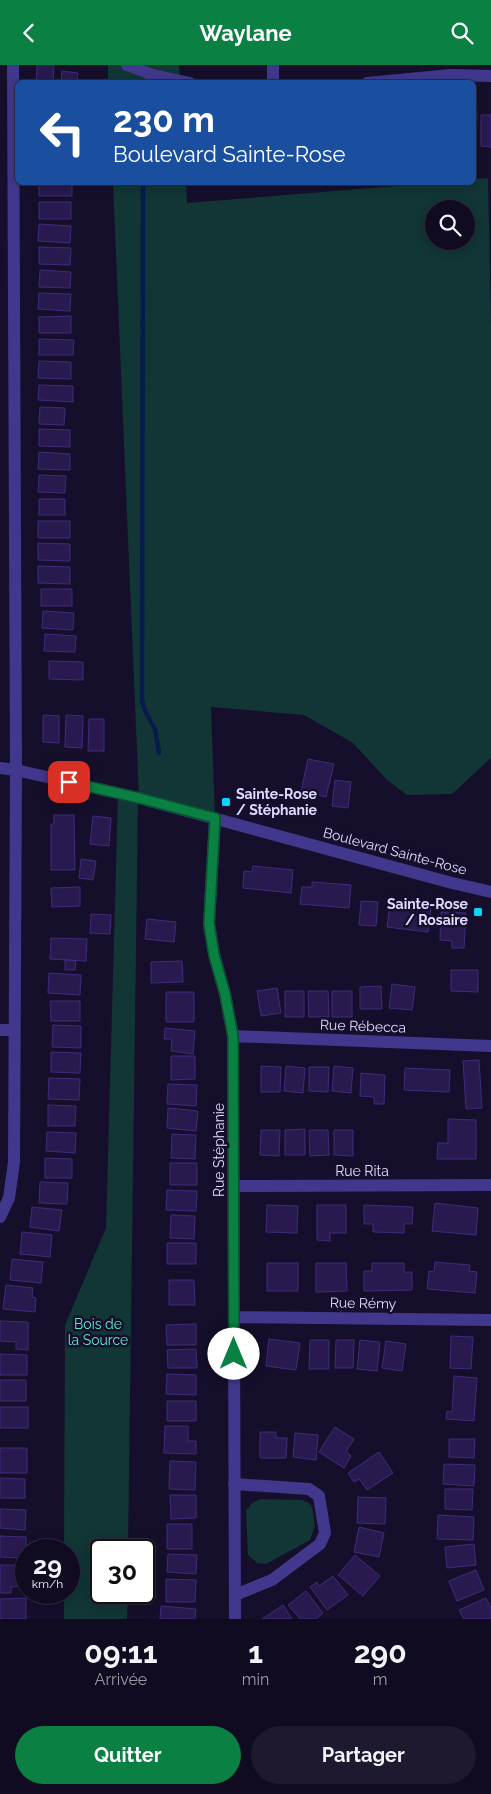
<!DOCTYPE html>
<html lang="fr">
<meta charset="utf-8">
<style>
:root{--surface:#100b21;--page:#1e192e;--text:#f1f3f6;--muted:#9c9ba5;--line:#302b3f;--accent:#0b8043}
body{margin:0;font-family:Raleway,sans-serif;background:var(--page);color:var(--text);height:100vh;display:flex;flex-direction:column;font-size:19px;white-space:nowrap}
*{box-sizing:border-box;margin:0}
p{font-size:16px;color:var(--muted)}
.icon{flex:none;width:28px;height:28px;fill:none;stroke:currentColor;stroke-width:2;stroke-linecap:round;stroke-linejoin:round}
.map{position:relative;height:1554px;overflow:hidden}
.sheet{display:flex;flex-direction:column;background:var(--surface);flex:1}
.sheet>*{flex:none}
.banner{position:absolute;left:15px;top:15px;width:461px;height:105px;border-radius:8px;box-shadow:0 2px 12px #0003,0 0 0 1px var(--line);background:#1a4fa0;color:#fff;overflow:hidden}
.fabs{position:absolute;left:425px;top:135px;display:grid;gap:10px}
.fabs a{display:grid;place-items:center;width:50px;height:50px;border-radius:50%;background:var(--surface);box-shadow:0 2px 12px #0003,0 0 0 1px var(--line);font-size:25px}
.speed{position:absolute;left:15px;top:1474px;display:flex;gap:10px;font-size:25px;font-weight:700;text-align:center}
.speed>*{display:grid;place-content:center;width:65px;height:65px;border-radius:50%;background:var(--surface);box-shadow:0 2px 12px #0003,0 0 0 1px var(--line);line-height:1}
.speed small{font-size:12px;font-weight:400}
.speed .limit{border:2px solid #111;border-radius:8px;background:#fff;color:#111}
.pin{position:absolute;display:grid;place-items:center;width:42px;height:42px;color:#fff;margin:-21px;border-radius:10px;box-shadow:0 2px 8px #0006}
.me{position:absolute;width:55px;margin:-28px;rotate:0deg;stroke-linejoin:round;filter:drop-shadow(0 0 4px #0008)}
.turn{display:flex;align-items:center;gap:18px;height:105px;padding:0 15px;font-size:22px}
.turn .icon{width:65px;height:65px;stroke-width:2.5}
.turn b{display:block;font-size:35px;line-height:42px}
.eta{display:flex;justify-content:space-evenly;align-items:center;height:85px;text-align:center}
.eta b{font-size:30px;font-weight:700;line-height:35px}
.primary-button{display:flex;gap:10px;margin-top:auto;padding:10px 15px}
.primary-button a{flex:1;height:58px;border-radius:30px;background:var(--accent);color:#fff;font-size:20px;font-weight:700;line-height:58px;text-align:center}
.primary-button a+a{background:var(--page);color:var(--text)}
header{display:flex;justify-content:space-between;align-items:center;height:65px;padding:0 15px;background:var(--accent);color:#fff;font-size:22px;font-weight:700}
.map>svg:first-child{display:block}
</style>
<header><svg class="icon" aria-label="back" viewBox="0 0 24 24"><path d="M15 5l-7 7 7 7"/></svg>Waylane<svg class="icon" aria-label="search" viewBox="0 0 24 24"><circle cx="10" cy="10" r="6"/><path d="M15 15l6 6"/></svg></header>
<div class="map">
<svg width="491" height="1554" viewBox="0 0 491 1554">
<rect width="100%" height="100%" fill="#160f2c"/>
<path fill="#123536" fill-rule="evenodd" d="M108,0H179L180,17H108Z
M488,113L491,258V693L452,729L407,730L387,715L353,678L304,650L211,642L215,753L139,733L113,118H186L187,138L433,118H474V114ZM434,144H466V176H434Z
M118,730L138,734L128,1485H101V1528H128L127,1554H64V1528H69V1485H64L65,1260L106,1163Z
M260,1434L302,1435L309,1438L312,1442L315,1461L310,1475L266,1499L257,1498L248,1490L246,1446L252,1438Z"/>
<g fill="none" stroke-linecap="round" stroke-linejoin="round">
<path stroke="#071c4d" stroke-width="4.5" d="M143,118L142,636L146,648L155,664L159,688"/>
</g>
<path fill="#281a4e" stroke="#402b7b" d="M37,0H54L53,18H36Z
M62,6L78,8L77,18H61Z
M474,46H477L476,78H474Z
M481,50H491V82L481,81Z
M39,118H72V131H39Z
M39,137H71V154H39Z
M39,159L71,161L70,178L38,176Z
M39,182L71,183L70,200L39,199Z
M40,205L71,207L70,223L39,222Z
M39,228L71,229L70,246L38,244Z
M71,251V268H39V252Z
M39,274L74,275L73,290H39Z
M39,296L71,297V314L38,313Z
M39,320L73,321V337L38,335Z
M40,342L65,343L64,360L39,359Z
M39,364L70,365V382L39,381Z
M39,387L70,389V405L38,404Z
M39,410L66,411L65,428L38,427Z
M39,434H65V450H39Z
M38,456H70V473H38Z
M38,478L70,479V496L38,495Z
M38,501L70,502V519L38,518Z
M41,524H72V541H41Z
M43,546L74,548L73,565L42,563Z
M45,569L76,571L75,587L44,586Z
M49,596L83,597V615L49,614Z
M43,650L59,651V678L43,677Z
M66,650L83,651L82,683L65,682Z
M89,654H104V686H88Z
M308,694L334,699L326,732L301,726Z
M335,715L351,717L348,743L332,741Z
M54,750H74L75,805H51V759H54Z
M93,751L111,753L109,781L90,779Z
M81,794L96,796L93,815L79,813Z
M253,801L293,805L291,828L243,823L244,806L252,807Z
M312,817L351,820L349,843L300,839L302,822H312Z
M80,822V841L52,842L51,823Z
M361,836L378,837L376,861L359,860Z
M390,837L431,842L428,867L387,862Z
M441,847L466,848L464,883H452V876L440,875Z
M91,849L111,850L110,869L90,868Z
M147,854L176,857L174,877L145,874Z
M51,873L87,874L86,896L50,894Z
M65,895L76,896L75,905H65Z
M182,896L183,917L151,918V897Z
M451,905H478V927L451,926Z
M49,908L81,910L80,930L48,928Z
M392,919L415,922L412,945L389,943Z
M381,921L382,944H360V922Z
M277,923L281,948L261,951L257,926Z
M285,926H304V952H285Z
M308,926H328L329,952H309Z
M332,926H352V952H332Z
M166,927H194V957H166Z
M50,936H80V956H51Z
M53,960L81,961V983L52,982Z
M165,963L195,966L193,989L171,986L172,974H164Z
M51,987L81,988L80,1008L51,1007Z
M171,991H195V1014L171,1015Z
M479,995L482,1043L466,1044L463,996Z
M261,1001L281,1002L280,1027H261Z
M286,1001L305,1003L303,1028L284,1026Z
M334,1001L353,1003L351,1028L332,1026Z
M309,1002H329L328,1027L309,1026Z
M405,1003L450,1005L449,1027L404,1025Z
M361,1008L385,1010L384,1039H374V1032L360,1031Z
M49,1013L80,1014L79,1035L48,1034Z
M168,1019L197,1020L196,1041L167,1039Z
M48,1040L76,1041L75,1061H48Z
M168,1043L198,1046L196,1066L167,1063Z
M448,1054L476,1055V1094H437L438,1078H448Z
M305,1064V1090H285V1065Z
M261,1065H280L279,1091L260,1090Z
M309,1065H328L329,1090L310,1091Z
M334,1065H353V1091L334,1090Z
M47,1067L76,1068L75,1088L46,1086Z
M172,1069L196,1070L195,1094L171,1093Z
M45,1093L72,1094V1113H45Z
M170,1098H197V1120H170Z
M40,1117L68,1118L67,1139L39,1138Z
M167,1125L197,1126L196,1146L166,1145Z
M435,1138L478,1143L476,1170L432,1166Z
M267,1140L298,1141L297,1168L266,1167Z
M317,1140H346V1168H330V1176L317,1175Z
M364,1140L413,1142L412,1159H404V1168L373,1167V1159H364Z
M32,1142L62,1145L59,1166L30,1162Z
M171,1150L195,1151L194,1174L170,1173Z
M22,1167L52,1170L50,1192L20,1189Z
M167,1178H196V1199H167Z
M12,1194L43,1197L41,1218L10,1215Z
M435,1197L470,1200L469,1206L477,1207L475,1228L427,1224L429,1206L434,1207Z
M267,1198H298V1226H267Z
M316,1198H346L347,1226L316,1227Z
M372,1198H404V1207H412V1225L364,1226V1206H372Z
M169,1215H194L195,1240H169Z
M6,1220L33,1223L32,1232L36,1233L35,1247L3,1244Z
M0,1256L28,1257V1285L16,1284V1277L0,1276Z
M196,1259V1280H167L166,1260Z
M451,1271L473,1272L471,1304L450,1303Z
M269,1274L300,1278L296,1305L266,1301Z
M310,1275H329V1304H309Z
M336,1275H354L353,1303H335Z
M360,1275L380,1277L377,1306L357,1304Z
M386,1276L406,1279L402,1306L382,1303Z
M196,1284L197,1303H168L167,1285Z
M0,1289L27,1290V1310H0Z
M167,1309L196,1310V1330L166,1329Z
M454,1311L477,1313L474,1356L446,1354L447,1346L452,1347Z
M0,1315H26V1336H0Z
M167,1336H196V1356H167Z
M0,1342H28V1363H0Z
M165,1361H188V1376H196V1389L164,1388Z
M335,1362L354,1374L346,1387L351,1391L344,1403L319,1387Z
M260,1367H276V1373H287L286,1393H260Z
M295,1368L318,1370L316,1395L293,1392Z
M449,1374H475L474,1393L449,1392Z
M0,1383H27V1408H0Z
M379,1387L393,1408L367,1425L359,1414L354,1417L348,1408Z
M170,1396L196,1397L195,1425L169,1424Z
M444,1399L475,1400L474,1421L443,1419Z
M0,1413L25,1414V1433H0Z
M445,1424H473L472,1445L445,1444Z
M170,1430H196V1453L171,1454Z
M358,1432L386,1433L385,1459L357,1458Z
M0,1444L26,1445L25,1465L0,1463Z
M438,1450L474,1452L473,1475L437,1474Z
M167,1459H192V1484H167Z
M359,1462L384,1468L379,1492L354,1487Z
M0,1471L26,1472V1493L0,1492Z
M474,1479L476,1500L447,1503L445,1482Z
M168,1489L197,1490L196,1509L167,1507Z
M355,1490L380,1511L363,1531L338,1510Z
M0,1500H26V1521L11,1522V1528H0Z
M476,1505L484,1525L457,1536L449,1516Z
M333,1511L348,1530L327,1545L310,1522L317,1517L319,1521Z
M166,1514L196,1515L195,1537H166Z
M306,1526L323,1548L316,1554H300L288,1540Z
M26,1533V1554H0V1534Z
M486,1533L491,1543V1554H464L459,1545Z
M283,1540L292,1554H262Z
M161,1541L196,1544L195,1554H160Z"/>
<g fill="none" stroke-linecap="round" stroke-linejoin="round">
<path stroke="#41388d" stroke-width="12" d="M127,0L153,10L190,18
M273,0V18
M367,18L451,10L491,11
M215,753L209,859L214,889L225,929L233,971L235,1554
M0,965H14
M233,971L491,981
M234,1121L491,1120
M0,1152L9,1133L14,1097L16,705L13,0
M234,1252L491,1255
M234,1419L309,1424L319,1431L325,1468L320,1479L272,1515L235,1530"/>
<path stroke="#41388d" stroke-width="12" d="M0,703L16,705L139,733L452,818L491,827"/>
</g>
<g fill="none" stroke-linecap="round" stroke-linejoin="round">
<defs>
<path id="route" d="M69,717L139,733L215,753L209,859L214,890L225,929L233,971L234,1289"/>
</defs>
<use href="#route" stroke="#07532c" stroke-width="12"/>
<use href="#route" stroke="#0b8043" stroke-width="9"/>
</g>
<g fill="#06d6ff" stroke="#160f2c" stroke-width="2">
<rect x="221" y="732" width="10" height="10" rx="2.5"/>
<rect x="473" y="842" width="10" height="10" rx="2.5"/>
</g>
<g text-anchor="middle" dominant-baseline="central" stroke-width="5" stroke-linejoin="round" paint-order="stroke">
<g font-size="14" font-weight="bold" fill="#e1daff" stroke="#160f2c" text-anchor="start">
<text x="236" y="729">Sainte-Rose<tspan x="236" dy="16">/ Stéphanie</tspan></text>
<text x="468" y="839" text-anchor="end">Sainte-Rose<tspan x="468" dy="16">/ Rosaire</tspan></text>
</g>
<g font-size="14" fill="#e1daff" stroke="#160f2c">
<text transform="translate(395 786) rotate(15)">Boulevard Sainte-Rose</text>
<text transform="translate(363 961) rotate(2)">Rue Rébecca</text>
<text transform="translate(219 1085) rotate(-90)">Rue Stéphanie</text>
<text x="362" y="1106">Rue Rita</text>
<text transform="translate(363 1238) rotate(1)">Rue Rémy</text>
</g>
<g font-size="14" fill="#5de8ce" stroke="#160f2c">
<text x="98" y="1259">Bois de<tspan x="98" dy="16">la Source</tspan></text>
</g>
</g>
</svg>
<div class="fabs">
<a><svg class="icon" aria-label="search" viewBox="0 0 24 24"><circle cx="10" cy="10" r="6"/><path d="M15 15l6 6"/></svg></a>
</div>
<div class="speed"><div>29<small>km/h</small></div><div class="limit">30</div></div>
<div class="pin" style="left:69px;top:717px;background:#d93025"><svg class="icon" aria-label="arrive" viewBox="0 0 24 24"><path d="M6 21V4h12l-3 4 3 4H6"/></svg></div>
<svg class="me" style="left:234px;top:1289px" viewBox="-20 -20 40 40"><circle r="19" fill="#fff"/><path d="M0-13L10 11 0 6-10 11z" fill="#0b8043"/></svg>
<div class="banner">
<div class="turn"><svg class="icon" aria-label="left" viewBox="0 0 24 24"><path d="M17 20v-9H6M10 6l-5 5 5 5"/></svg><div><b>230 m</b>Boulevard Sainte-Rose</div></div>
</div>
</div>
<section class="sheet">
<div class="eta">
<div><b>09:11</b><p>Arrivée</p></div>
<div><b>1</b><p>min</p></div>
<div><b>290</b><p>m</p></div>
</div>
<div class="primary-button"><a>Quitter</a><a>Partager</a></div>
</section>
